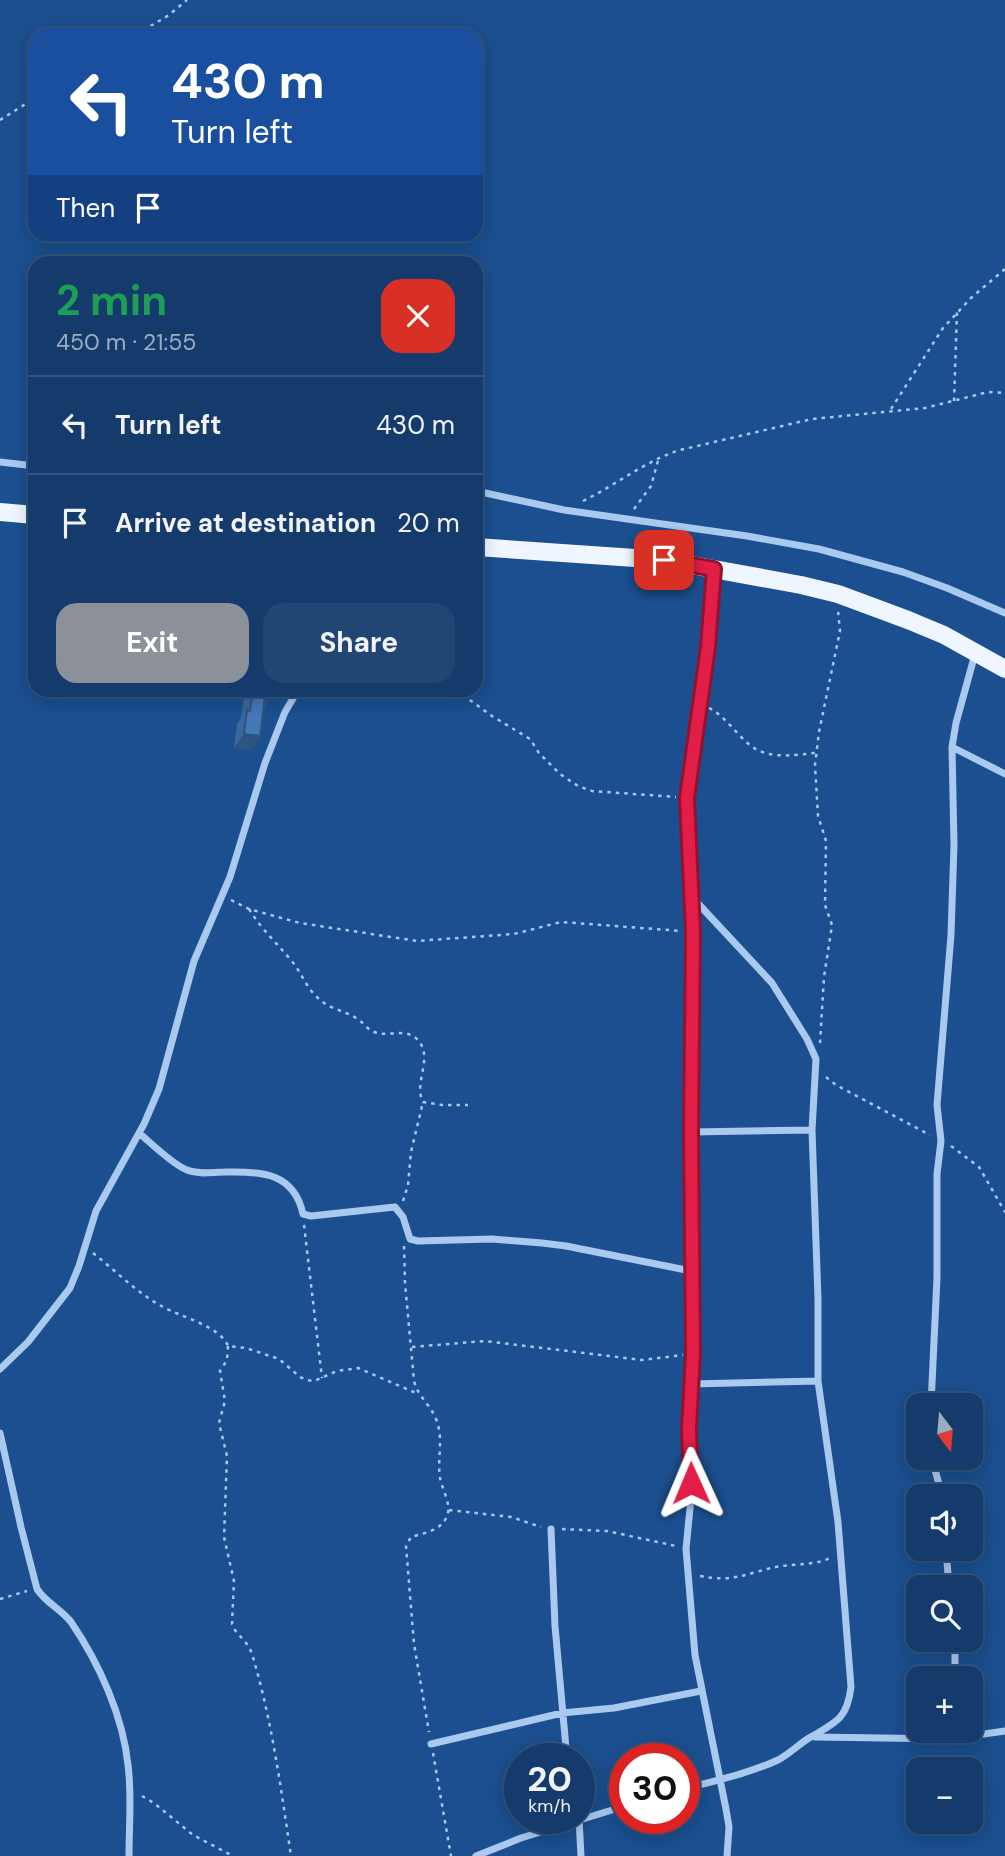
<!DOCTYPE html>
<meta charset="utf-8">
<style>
:root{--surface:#143b6b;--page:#214673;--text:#f1f3f6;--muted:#9dadc1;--line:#33557e;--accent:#8c9099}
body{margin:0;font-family:"DM Sans",sans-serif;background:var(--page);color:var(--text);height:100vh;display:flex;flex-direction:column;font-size:26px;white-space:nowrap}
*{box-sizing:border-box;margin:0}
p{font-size:23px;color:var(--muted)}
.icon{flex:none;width:38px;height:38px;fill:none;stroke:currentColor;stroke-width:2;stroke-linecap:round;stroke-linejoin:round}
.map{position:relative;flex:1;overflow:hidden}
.panel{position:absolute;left:28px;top:256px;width:455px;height:441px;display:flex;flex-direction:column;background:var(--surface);border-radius:21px;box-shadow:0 4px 18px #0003,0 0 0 2px var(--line)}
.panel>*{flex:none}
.hud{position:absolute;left:28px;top:28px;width:455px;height:214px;border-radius:21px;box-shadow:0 4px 18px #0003,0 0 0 2px var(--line);background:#1a4fa0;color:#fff;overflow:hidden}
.needle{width:46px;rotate:164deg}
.controls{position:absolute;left:906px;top:1393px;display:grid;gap:14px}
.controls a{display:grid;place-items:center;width:77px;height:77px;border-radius:14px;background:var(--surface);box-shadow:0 4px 18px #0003,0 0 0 2px var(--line);font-size:35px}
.speed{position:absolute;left:504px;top:1743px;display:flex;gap:14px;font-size:35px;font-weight:700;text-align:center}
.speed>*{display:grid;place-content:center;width:91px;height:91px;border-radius:50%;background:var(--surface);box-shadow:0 4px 18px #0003,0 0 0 2px var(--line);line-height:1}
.speed small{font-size:18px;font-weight:400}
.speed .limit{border:10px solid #d22;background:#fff;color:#111}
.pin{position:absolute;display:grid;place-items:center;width:60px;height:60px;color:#fff;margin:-30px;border-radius:14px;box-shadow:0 4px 10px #0006}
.me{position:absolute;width:77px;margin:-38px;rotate:359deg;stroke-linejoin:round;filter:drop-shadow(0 0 5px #0008)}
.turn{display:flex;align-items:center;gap:24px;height:147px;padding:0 28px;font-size:32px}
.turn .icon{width:91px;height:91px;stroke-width:2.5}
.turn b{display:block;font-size:49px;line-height:60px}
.then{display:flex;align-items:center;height:66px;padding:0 28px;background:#0003;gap:14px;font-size:26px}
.round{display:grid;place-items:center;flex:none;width:74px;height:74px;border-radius:21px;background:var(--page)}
.summary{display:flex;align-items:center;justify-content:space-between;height:119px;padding:0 28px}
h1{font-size:42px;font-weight:700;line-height:52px;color:#1e9e55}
.button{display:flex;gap:14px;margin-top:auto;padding:14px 28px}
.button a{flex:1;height:80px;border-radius:21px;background:var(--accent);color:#fff;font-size:28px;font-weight:700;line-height:80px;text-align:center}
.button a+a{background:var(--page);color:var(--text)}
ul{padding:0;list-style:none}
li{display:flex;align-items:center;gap:21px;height:98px;padding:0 28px;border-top:2px solid var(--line)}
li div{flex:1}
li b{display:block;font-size:26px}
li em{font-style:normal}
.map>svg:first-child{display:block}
</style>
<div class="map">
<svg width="1005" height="1856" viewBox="0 0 1005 1856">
<rect width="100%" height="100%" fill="#1b4f8f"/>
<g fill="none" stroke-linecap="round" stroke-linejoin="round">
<path stroke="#a9c9ee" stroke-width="2.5" stroke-dasharray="3.5 5" stroke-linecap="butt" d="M136,35L169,15L187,0
M0,120L35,98
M954,401L957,312
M891,409L943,328L971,298L1005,269
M583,501C616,485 645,461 680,450L812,419L925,408L988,392L1005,393
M634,509L651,486L659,457
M456,690L492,716L530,739L539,753L560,774L578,786L592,791L676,797
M709,708C726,717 736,734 750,745C768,760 794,755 815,753
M231,900L249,909L300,923L417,941L514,934L561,922L682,931
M249,909C262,930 275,941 290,959C301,971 306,988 318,998C329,1009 343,1010 356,1018C362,1021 366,1028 372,1031C387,1039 405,1026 418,1040C434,1058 413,1083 423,1102L442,1105H468
M820,1043L824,977L832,925L825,905L826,841L818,816L815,765L819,732L840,631L838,611
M826,1077L836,1085L930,1135
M951,1146L979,1167L1005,1212
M403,1201L408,1185L411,1152L423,1102
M304,1225L322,1378
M404,1246L405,1283L414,1381C418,1397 430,1404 436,1419C444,1438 437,1458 440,1478C442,1489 452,1505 447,1516C441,1531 424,1533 411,1537L406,1546L414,1644L429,1732
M93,1253C116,1271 137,1293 163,1307C181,1317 220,1326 228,1346L246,1348L279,1359L300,1377L307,1380L314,1381L337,1371L358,1368L416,1393
M228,1346L227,1360L220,1371L225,1401L219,1423L227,1456L224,1537L234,1581L232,1624C236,1636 247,1639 252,1654C272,1720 281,1789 291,1856
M412,1347L485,1341L642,1360L683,1355
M449,1510L511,1517L541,1527
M562,1529L607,1531L676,1546
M700,1576C736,1583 748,1572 781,1566C797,1564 815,1565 830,1558
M0,1599L27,1591
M433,1753L451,1856
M142,1796L154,1803L193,1835L233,1856"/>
<path stroke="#a9c9ee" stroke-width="7" d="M0,462L35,466
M476,491L564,510L747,536L819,549L903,572L947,588L1005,613
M714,569L708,647L687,798L693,932L691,1132L693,1353L689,1429L691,1498L686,1549L695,1655L726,1809L729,1827L727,1856
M952,747L1005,774
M691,1132L812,1130
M139,1133C151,1143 173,1165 187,1170C199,1175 213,1172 225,1172C262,1171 294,1173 303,1214L311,1216L395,1207L403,1217L410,1239L418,1241L492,1239L542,1243L566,1246L691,1271
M0,1369L28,1342L70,1288L79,1266L96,1211L144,1124L159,1089L194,961L230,877L265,763L285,712L298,690
M691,1384L818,1381
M931,1405L937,1278V1174L941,1141L937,1105L951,935L954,845L952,747L956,723L975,654
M0,1433L21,1527L37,1589C46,1603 61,1609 71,1622C99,1663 123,1716 128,1765C132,1795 129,1826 129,1856
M932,1458L942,1496
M551,1529L555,1626L567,1759
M946,1549L949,1587
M955,1640V1678
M815,1737L949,1739L1005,1731
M431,1744L562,1713L614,1708L701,1691
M684,1789C714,1781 750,1773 778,1760C789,1754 798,1745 809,1738C834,1723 847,1721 851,1687L838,1522L818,1381V1298L812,1130L816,1059L807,1039L772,983L691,896
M579,1819L581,1856
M476,1856L521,1838L625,1806"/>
<path stroke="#f0f6ff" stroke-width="18" d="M0,512L35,515
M476,547L664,560L801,585L838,594L908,620L944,635L1005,669"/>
</g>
<path fill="#3a679d" d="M245,690H273L263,709L260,736L250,750L234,748L237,724L241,718Z"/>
<path fill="#305480" d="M265,696L272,697L262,711Z
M244,734L260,736L250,750L234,748Z"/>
<path fill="#4478b7" stroke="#305480" stroke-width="2" d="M253,690H273L272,697L265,696L260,736L244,734L247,710L250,711Z"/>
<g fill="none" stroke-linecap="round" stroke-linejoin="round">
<defs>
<path id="route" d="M664,560L714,569L708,647L687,798L693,932L691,1132L693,1353L689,1429L691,1483"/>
</defs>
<use href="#route" stroke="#92132f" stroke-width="18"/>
<use href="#route" stroke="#e11d48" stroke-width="12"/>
</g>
</svg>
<div class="controls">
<a><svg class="needle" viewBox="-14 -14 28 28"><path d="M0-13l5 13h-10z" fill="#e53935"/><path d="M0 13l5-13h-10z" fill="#9dadc1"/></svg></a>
<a><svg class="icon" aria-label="sound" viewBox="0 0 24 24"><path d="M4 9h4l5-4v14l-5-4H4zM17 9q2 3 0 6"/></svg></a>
<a><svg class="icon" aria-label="search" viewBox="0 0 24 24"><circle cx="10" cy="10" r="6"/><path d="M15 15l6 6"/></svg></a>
<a>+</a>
<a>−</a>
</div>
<div class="speed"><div>20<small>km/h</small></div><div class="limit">30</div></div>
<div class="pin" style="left:664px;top:560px;background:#d93025"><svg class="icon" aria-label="arrive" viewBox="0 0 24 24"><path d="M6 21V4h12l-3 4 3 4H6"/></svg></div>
<svg class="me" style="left:691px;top:1483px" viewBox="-20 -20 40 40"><path d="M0-17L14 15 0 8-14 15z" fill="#e11d48" stroke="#fff" stroke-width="4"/></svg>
<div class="hud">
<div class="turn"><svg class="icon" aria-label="left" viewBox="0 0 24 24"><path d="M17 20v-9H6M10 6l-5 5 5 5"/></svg><div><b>430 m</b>Turn left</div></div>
<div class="then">Then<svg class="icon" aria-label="arrive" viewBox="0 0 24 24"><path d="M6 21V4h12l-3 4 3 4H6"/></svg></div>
</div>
<section class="panel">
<div class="summary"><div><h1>2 min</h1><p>450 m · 21:55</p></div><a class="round" style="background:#d93025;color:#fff"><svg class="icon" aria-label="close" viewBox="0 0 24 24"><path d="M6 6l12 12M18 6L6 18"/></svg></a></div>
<ul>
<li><svg class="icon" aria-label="left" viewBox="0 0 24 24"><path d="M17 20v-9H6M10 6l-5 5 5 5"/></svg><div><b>Turn left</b></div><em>430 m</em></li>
<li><svg class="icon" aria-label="arrive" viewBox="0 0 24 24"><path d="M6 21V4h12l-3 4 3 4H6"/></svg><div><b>Arrive at destination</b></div><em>20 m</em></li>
</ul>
<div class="button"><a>Exit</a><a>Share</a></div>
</section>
</div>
